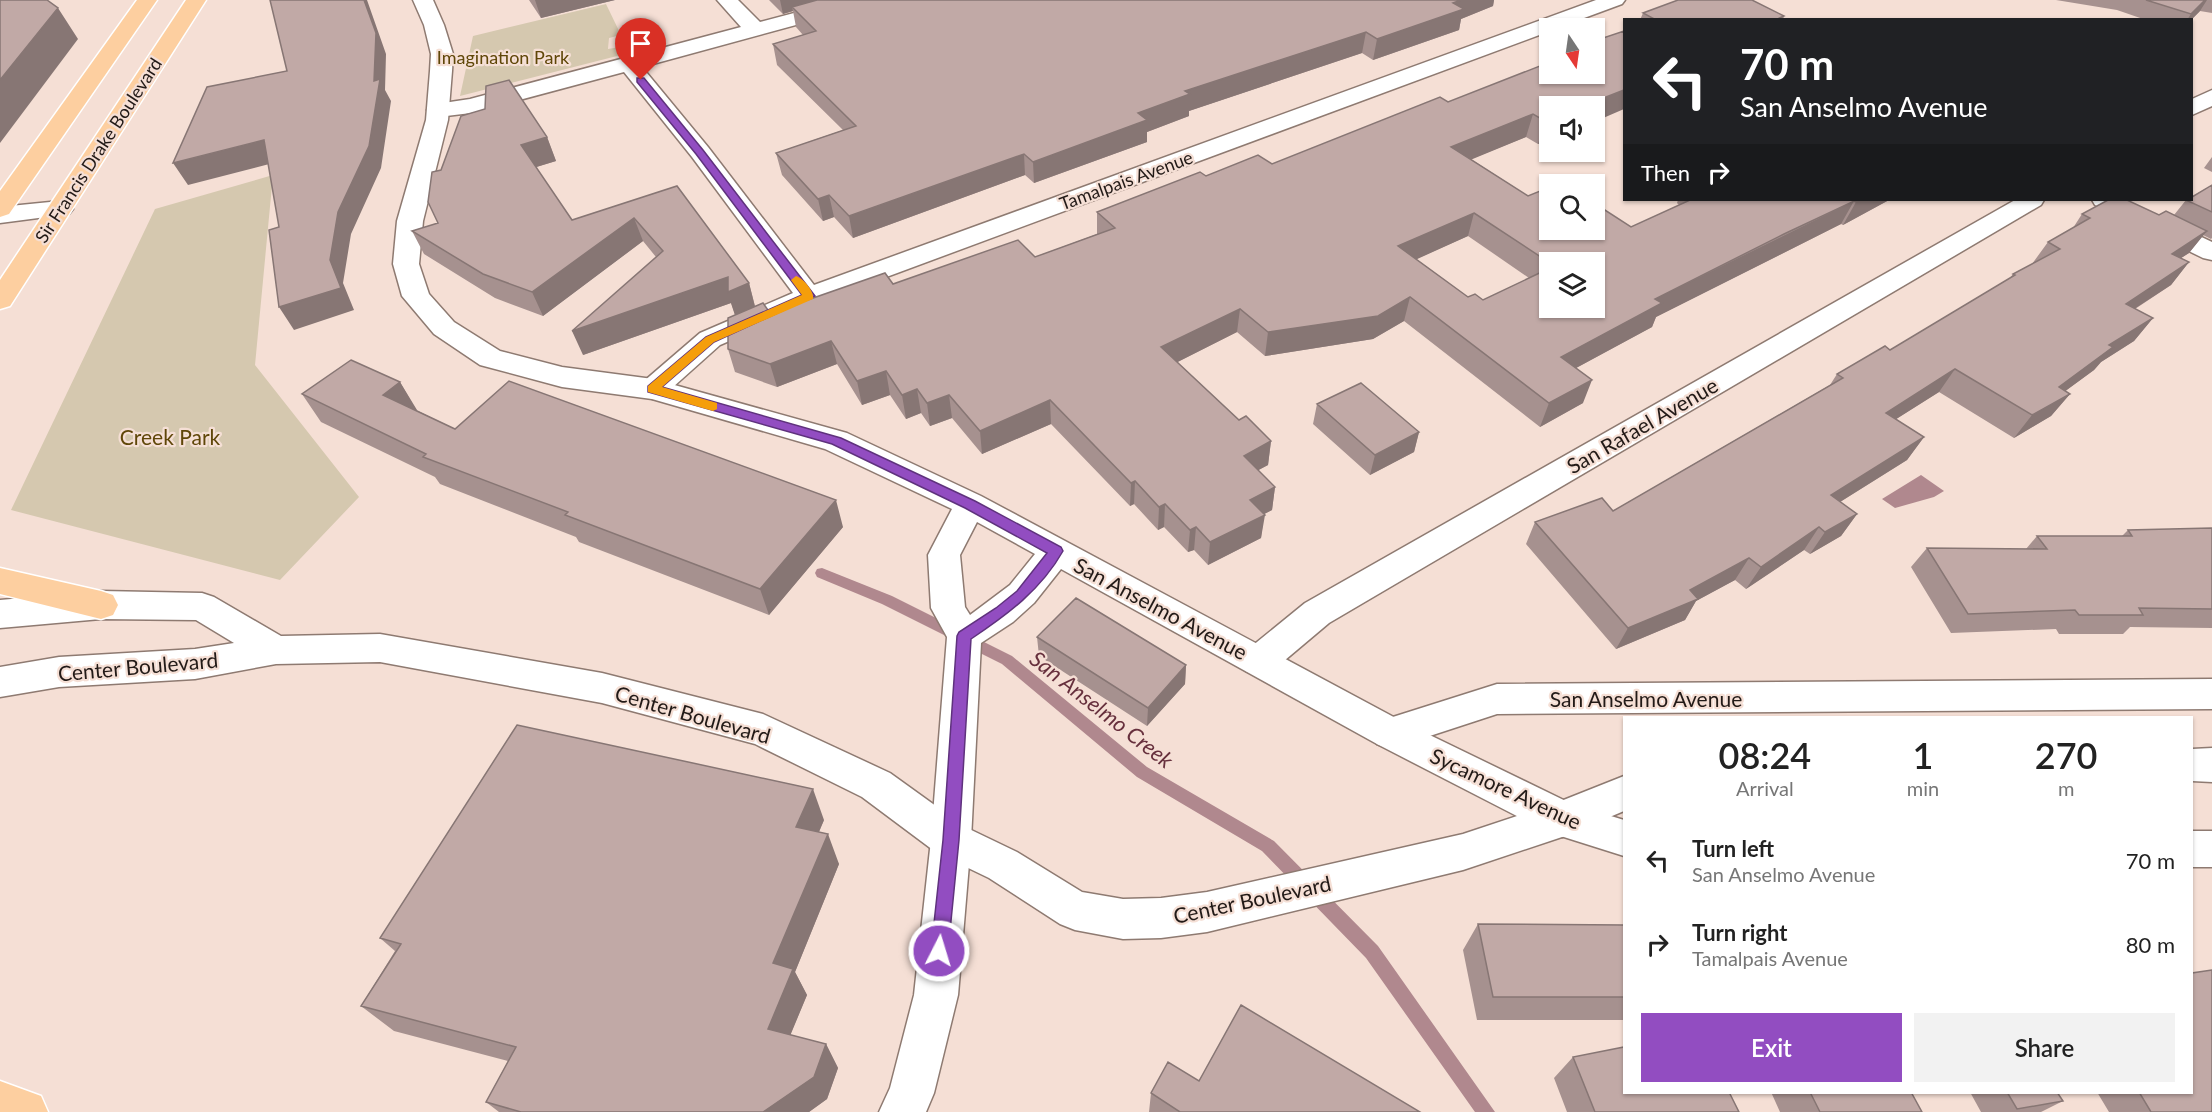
<!DOCTYPE html>
<style>
:root{--surface:#fff;--page:#f2f2f2;--text:#222;--muted:#767676;--accent:#924dc1}
body{margin:0;font-family:Lato,sans-serif;background:var(--page);color:var(--text);height:100vh;display:flex;flex-direction:column;font-size:22px;white-space:nowrap}
*{box-sizing:border-box;margin:0}
p{font-size:20px;color:var(--muted)}
.icon{flex:none;width:33px;height:33px;fill:none;stroke:currentColor;stroke-width:2;stroke-linecap:round;stroke-linejoin:round}
.map{position:relative;flex:1;overflow:hidden}
.drawer{position:absolute;left:1623px;top:716px;width:570px;height:378px;display:flex;flex-direction:column;background:var(--surface);border-radius:0px;box-shadow:0 2px 4px #0004}
.drawer>*{flex:none}
.banner{position:absolute;left:1623px;top:18px;width:570px;height:183px;border-radius:0px;box-shadow:0 2px 4px #0004;background:#202124;color:#fff;overflow:hidden}
.needle{width:39px;rotate:167deg}
.buttons{position:absolute;left:1539px;top:18px;display:grid;gap:12px}
.buttons a{display:grid;place-items:center;width:66px;height:66px;border-radius:0px;background:var(--surface);box-shadow:0 2px 4px #0004;font-size:30px}
.pin{position:absolute;display:grid;place-items:center;width:51px;height:51px;color:#fff;margin:-62px -26px;border-radius:50% 50% 50% 0;rotate:-45deg;box-shadow:0 0 6px #0007}
.pin .icon{rotate:45deg}
.me{position:absolute;width:66px;margin:-33px;rotate:5deg;stroke-linejoin:round;filter:drop-shadow(0 0 4px #0008)}
.turn{display:flex;align-items:center;gap:21px;height:126px;padding:0 18px;font-size:27px}
.turn .icon{width:78px;height:78px;stroke-width:2.5}
.turn b{display:block;font-size:42px;line-height:51px}
.then{display:flex;align-items:center;height:57px;padding:0 18px;background:#0003;gap:12px;font-size:22px}
.eta{display:flex;justify-content:space-evenly;align-items:center;height:102px;text-align:center}
.eta b{font-size:36px;font-weight:600;line-height:42px}
.primary-button{display:flex;gap:12px;margin-top:auto;padding:12px 18px}
.primary-button a{flex:1;height:69px;border-radius:0px;background:var(--accent);color:#fff;font-size:24px;font-weight:600;line-height:69px;text-align:center}
.primary-button a+a{background:var(--page);color:var(--text)}
ul{padding:0;list-style:none}
li{display:flex;align-items:center;gap:18px;height:84px;padding:0 18px}
li div{flex:1}
li b{display:block;font-size:22px}
li em{font-style:normal}
.map>svg:first-child{display:block}
</style>
<div class="map">
<svg width="2212" height="1112" viewBox="0 0 2212 1112">
<rect width="100%" height="100%" fill="#f5dfd5"/>
<path fill="#d5c8af" d="M606,4L621,35L609,38L608,49L620,47L621,55L460,96L473,36Z
M273,175L255,365L359,497L280,580L11,510L155,209Z"/>
<path fill="#b0888e" d="M1921,475L1944,491L1934,497L1895,508L1882,499Z"/>
<g fill="none" stroke-linecap="round" stroke-linejoin="round">
<path fill="#b0888e" fill-rule="evenodd" d="M822,568L892,596L1012,656L1147,767L1274,841L1378,946L1495,1112H1475L1366,958L1262,851L1137,777L1002,664L882,604L817,577L815,573L817,569Z"/>
<defs>
<path id="minor" d="M717,0H738L760,22L843,0H876L873,4L642,67L708,147L814,285L1596,0H1625L1622,4L1557,28H1550V31L819,302L720,345L663,396L653,399L643,396L638,389L643,382L700,333L793,293L692,157L624,72L471,113L438,117L430,115L427,110L430,105L470,99L741,27Z
M2212,90V106L2192,115V99Z
M2015,200H2044L2041,205L1329,623L1272,671L1259,676L1246,671L1241,661L1246,651L1305,603Z
M2092,200H2123L2212,242V260L2203,258L2095,205Z
M2212,679V709L1497,714L1390,749L1377,744L1371,733L1377,722L1497,684Z
M1562,801L1624,820V856L1548,832L1542,819L1548,806Z
M2192,831H2212V867H2192Z"/>
<path id="tertiary" d="M413,0H433L444,25L453,54L452,71L448,120L423,221L419,264L429,294L454,322L500,351L562,367L653,379L847,433L981,496L1403,722L1576,806L1582,819L1576,832L1562,837L1548,832L1377,744L1061,569L1034,603L1013,622L981,643L971,840L958,995L934,1093L926,1112H879L890,1088L914,995L931,840L947,637L931,608L928,555L952,509L825,449L652,399L562,387L480,365L434,334L402,296L393,264L397,221L426,120L430,71L431,54L424,25ZM977,522L1035,554L1010,585L970,615L965,607L960,555Z
M60,201L69,204L73,209L69,214L0,223V207Z"/>
<path id="secondary" d="M101,591L202,593L214,597L281,636L380,634L602,673L763,714L890,773L965,827L1017,852L1082,892L1123,899L1161,898L1207,892L1463,834L1556,803L1624,776V811L1562,837L1463,870L1207,932L1161,938L1123,939L1075,930L1060,924L989,878L937,853L862,797L755,744L602,703L380,662L276,664L195,679L59,687L0,697V667L59,657L195,649L234,643L196,620L101,619L0,628V600Z
M2212,748V782L2192,781V749Z"/>
<path id="primary" d="M137,0H157L9,214L0,217V191Z
M186,0H206L10,306L0,309V280Z
M0,568L101,591L113,595L118,605L113,615L101,619L0,594Z
M0,1081L41,1096L48,1112H0Z"/>
</defs>
<use href="#minor" stroke="#8e7a71" stroke-width="3"/>
<use href="#tertiary" stroke="#8e7a71" stroke-width="3"/>
<use href="#secondary" stroke="#8e7a71" stroke-width="3"/>
<use href="#primary" stroke="#fff" stroke-width="3"/>
<use href="#minor" fill="#fff" fill-rule="evenodd"/>
<use href="#tertiary" fill="#fff" fill-rule="evenodd"/>
<use href="#secondary" fill="#fff" fill-rule="evenodd"/>
<use href="#primary" fill="#fdcfa0" fill-rule="evenodd"/>
</g>
<path fill="#a6918f" fill-rule="evenodd" d="M529,0H615L541,18Z
M769,0H1494L1493,6L1461,19L1459,30L1373,60L1362,53L1189,111V116L1147,132V142L1034,183L1025,175L853,238L834,217L823,221L782,175L776,153L843,130L777,65L773,44L803,35L796,27L793,11L783,14Z
M2056,0H2212V13L2200,11L2191,20H2146L2117,10Z
M1643,13L1784,16L1783,20H1640Z
M1448,102L1550,106V140L1538,144L1526,137L1471,159L1528,196L1631,227L1679,205L1677,203L1678,200H1889L1843,225L1841,224L1656,317L1652,327L1576,368L1583,403L1540,427L1404,321L1373,339L1265,356L1237,332L1177,362L1239,420L1271,441L1268,465L1258,470L1275,487L1272,510L1264,514L1261,538L1208,565L1194,550L1188,552L1164,527L1158,530L1134,504L1130,506L1051,424L982,454L952,418L930,426L921,413L906,419L890,395L862,405L837,364L777,387L735,372L728,349L735,315L731,303L583,355L656,257L643,241L543,316L495,298L424,254L412,231L438,223L441,170L547,137L556,161L536,167L572,220L677,186L749,283L755,306L770,313L893,284L1035,257L1097,234V212L1206,176L1272,164ZM1468,236L1529,278L1483,300L1468,297L1416,259ZM1550,262H1594L1550,308Z
M2212,157V172L2204,168Z
M2212,185V238L2211,239L2203,235L2189,253L2181,258L2189,262L2171,285L2135,309L2153,318L2134,341L2101,362L2094,370L2065,391L2070,394L2051,416L2014,438L1939,392L1896,419L1924,437L1907,460L1840,502L1857,514L1841,536L1810,554L1804,550L1746,589L1735,580L1696,601L1685,620L1616,649L1526,544L1535,522L1613,511L1830,385L1837,374L1890,350L2010,278L2013,274L2032,264L2048,242L2073,228L2082,214L2174,215L2186,200Z
M400,382L416,410L455,429L843,527L769,615L579,542L576,537L440,484L435,477L321,422L302,394Z
M1317,404L1419,432L1414,452L1370,475L1313,424Z
M2212,528V628L2130,627L2123,634H2059L2056,629L1951,633L1911,567L1927,548L2026,549L2037,536H2122L2128,530Z
M1037,637L1186,665L1185,684L1147,726L1039,656Z
M824,820L819,832L839,864L795,972L807,995L790,1035L826,1044L838,1068L827,1099L809,1112H499L486,1102L508,1061L394,1031L361,1006L395,951L380,938Z
M1478,924L1624,925V1020H1477L1463,950Z
M1573,1057L1739,1112H1567L1554,1078Z
M1199,1081L1420,1112H1149L1151,1093Z
M1771,1092H1911L1922,1112H1780Z
M1970,1092H2073L2058,1094L2063,1101L2041,1112H1981Z
M2097,1092H2192L2212,1112H2109Z"/>
<path fill="#877674" d="M364,0H367L386,54L385,90L391,101L381,168L351,234L343,283L354,310L294,330L279,307L338,212L374,81Z
M535,0H615L541,18Z
M780,0H834L792,7L793,11L783,14Z
M1461,0H1494L1493,6L1461,19L1459,30L1373,60L1377,39Z
M2205,0H2207L2200,11L2191,20H2187L2191,14Z
M58,8L78,39L0,143V80Z
M1366,32L1362,53L1189,111V116L1147,132V142L1034,183L1033,162L1185,91Z
M1624,90V109L1594,122V106H1583Z
M1533,114L1526,137L1446,170L1451,147Z
M1550,120V140L1538,144L1545,121Z
M547,137L556,161L530,169L521,145Z
M264,140L277,162L188,185L173,163Z
M1024,154L1025,175L853,238L849,216Z
M829,195L834,217L823,221L818,199Z
M1860,200H1889L1843,225L1856,202Z
M1854,201L1841,224L1656,317L1652,327L1552,381L1561,357L1655,299Z
M1474,213L1468,236L1393,270L1398,246Z
M634,218L643,241L543,316L532,292Z
M2207,231L2189,253L2153,276L2172,254Z
M2189,262L2171,285L2108,326L2126,304Z
M728,277L749,283L755,307L735,315L731,303L583,355L572,331Z
M1410,297L1404,321L1373,339L1265,356L1268,332Z
M1240,309L1237,332L1160,371L1161,347Z
M2153,318L2134,341L2101,362L2094,370L2041,409L2059,387L2109,345Z
M831,341L837,364L777,387L770,364Z
M1955,369L1939,392L1871,435L1886,413Z
M886,371L890,395L862,405L857,381Z
M1592,380L1583,403L1540,427L1549,403Z
M400,382L417,410L400,422L383,395Z
M917,389L921,413L906,419L902,395Z
M2070,394L2051,416L2014,438L2032,415Z
M949,395L952,418L930,426L927,403Z
M1050,400L1051,424L982,454L980,431Z
M1419,432L1414,452L1370,475L1375,455Z
M1924,437L1907,460L1816,517L1831,495Z
M1271,441L1268,465L1242,479L1244,456Z
M1135,481L1134,504L1130,506L1131,483Z
M1275,487L1272,510L1247,523L1250,500Z
M836,500L843,527L769,615L760,589Z
M1165,504L1164,527L1158,530L1159,507Z
M1857,514L1841,536L1810,554L1825,532Z
M1265,515L1261,538L1208,565L1210,542Z
M1196,527L1194,550L1188,552L1190,530Z
M1819,527L1804,550L1746,589L1761,567Z
M1749,558L1735,580L1696,601L1685,620L1616,649L1628,628L1690,590Z
M1186,665L1185,684L1147,726L1148,708Z
M813,789L824,820L808,857L796,827Z
M828,834L839,864L795,972L807,995L783,1053L768,1029L773,963Z
M826,1044L838,1068L827,1099L809,1112H763Z"/>
<path fill="#c1a9a6" stroke="#877674" stroke-width="1.5" fill-rule="evenodd" d="M0,0H47L58,8L0,80Z
M270,0H364L376,33L374,81L380,79L369,146L338,212L330,260L341,288L279,307L269,230L279,227L264,140L173,163L207,87L287,71Z
M817,0H1461L1453,3L1464,9L1377,39L1366,32L1185,91L1190,94L1138,113L1147,120L1033,162L1024,154L849,216L829,195L818,199L776,153L856,126L773,44L816,31L792,7Z
M1678,0H1752L1784,16L1775,20H1656L1643,13Z
M2146,0H2205L2191,14Z
M1624,31V90L1583,106H1550V120L1545,121L1533,114L1451,147L1528,196L1550,187V230H1594V203L1631,227L1690,200H1860L1856,202L1854,201L1784,234L1655,299L1662,303L1561,357L1592,380L1549,403L1410,297L1378,316L1268,332L1240,309L1161,347L1239,420L1246,416L1271,441L1244,456L1275,487L1250,500L1265,515L1210,542L1196,527L1190,530L1165,504L1159,507L1135,481L1131,483L1050,400L980,431L949,395L927,403L917,389L902,395L886,371L857,381L831,341L770,364L728,349V318L763,303L770,313L885,273L893,284L1018,240L1035,257L1115,228L1097,212L1200,172L1206,176L1258,155L1272,164L1440,97L1448,102L1550,62V74H1594V41ZM1474,213L1550,263L1594,262V308H1550V268L1483,300L1475,294L1468,297L1398,246Z
M509,80L547,137L521,145L572,220L677,186L749,283L728,292V277L572,331L663,251L634,218L532,292L483,274L412,231L438,223L428,202L432,172L441,170L461,116L485,109L486,86Z
M1562,182L1566,184H1556Z
M2212,185V212L2186,200H2192V197Z
M2108,200H2127L2159,215L2166,211L2207,231L2172,254L2189,262L2126,304L2153,318L2109,345L2113,347L2059,387L2070,394L2032,415L1955,369L1886,413L1924,437L1831,495L1857,514L1825,532L1819,527L1761,567L1749,558L1690,590L1698,599L1628,628L1535,522L1602,498L1613,511L1843,378L1837,374L1885,346L1890,350L2015,275L2013,274L2060,249L2048,242L2090,218L2082,214Z
M351,360L400,382L383,395L455,429L509,381L836,500L760,589L565,515L568,512L423,457L426,454L302,394Z
M1361,383L1419,432L1375,455L1317,404Z
M2212,528V609L2139,608L2143,615H2079L2075,610L1968,614L1927,548L2047,549L2037,536H2132L2128,530Z
M1076,598L1186,665L1148,708L1037,637Z
M517,725L813,789L796,827L828,834L773,963L793,969L768,1029L826,1044L814,1077L763,1112H521L486,1102L516,1047L361,1006L401,944L380,938Z
M1478,924L1624,925V997H1493Z
M2212,970V1112H2151L2139,1092H2192V973Z
M1241,1005L1420,1112H1180L1151,1093L1168,1062L1199,1081Z
M1624,1047V1092H1729L1739,1112H1595L1573,1057Z
M1810,1092H1911L1922,1112H1820Z
M2007,1092H2057L2063,1101L2017,1109Z"/>
<path fill="#924dc1" stroke="#5f327d" stroke-width="1.5" d="M637,78H644L703,150L815,296L714,342L662,387L841,438L975,501L1061,547L1063,551C1041,590 1007,615 971,639L959,840L948,951L945,957L939,959L933,957L931,951L943,840L957,636L959,632L996,608L1017,591L1047,553L965,508L832,444L648,392V386L706,337L802,295L696,154L637,82Z"/>
<path fill="#f59e0b" d="M796,276C803,278 815,292 813,299L714,342L662,387L717,403V409L713,411L648,392V386L706,337L802,295L791,280Z"/>
<g text-anchor="middle" dominant-baseline="central" stroke-width="4.5" stroke-linejoin="round" paint-order="stroke">
<g font-size="18" fill="#5f4608" stroke="#f5dfd5">
<text x="503" y="57">Imagination Park</text>
</g>
<g font-size="18" fill="#221a17" stroke="#f5dfd5">
<text transform="translate(98 150) rotate(-57)">Sir Francis Drake Boulevard</text>
<text transform="translate(1126 180) rotate(-20)">Tamalpais Avenue</text>
</g>
<g font-size="21" fill="#221a17" stroke="#f5dfd5">
<text transform="translate(1642 425) rotate(-30)">San Rafael Avenue</text>
<text transform="translate(1161 608) rotate(28)">San Anselmo Avenue</text>
<text transform="translate(138 666) rotate(-5)">Center Boulevard</text>
<text x="1646" y="698">San Anselmo Avenue</text>
<text transform="translate(693 714) rotate(16)">Center Boulevard</text>
<text transform="translate(1506 788) rotate(25)">Sycamore Avenue</text>
<text transform="translate(1252 899) rotate(-12)">Center Boulevard</text>
</g>
<g font-size="21" fill="#5f4608" stroke="#f5dfd5">
<text x="170" y="436">Creek Park</text>
</g>
<g font-size="22" font-style="italic" fill="#67303d" stroke="#f5dfd5">
<text transform="translate(1102 709) rotate(38)">San Anselmo Creek</text>
</g>
</g>
</svg>
<div class="buttons">
<a><svg class="needle" viewBox="-14 -14 28 28"><path d="M0-13l5 13h-10z" fill="#e53935"/><path d="M0 13l5-13h-10z" fill="#767676"/></svg></a>
<a><svg class="icon" aria-label="sound" viewBox="0 0 24 24"><path d="M4 9h4l5-4v14l-5-4H4zM17 9q2 3 0 6"/></svg></a>
<a><svg class="icon" aria-label="search" viewBox="0 0 24 24"><circle cx="10" cy="10" r="6"/><path d="M15 15l6 6"/></svg></a>
<a><svg class="icon" aria-label="layers" viewBox="0 0 24 24"><path d="M12 4l9 5-9 5-9-5zM3 14l9 5 9-5"/></svg></a>
</div>
<div class="pin" style="left:641px;top:80px;background:#d93025"><svg class="icon" aria-label="arrive" viewBox="0 0 24 24"><path d="M6 21V4h12l-3 4 3 4H6"/></svg></div>
<svg class="me" style="left:939px;top:951px" viewBox="-20 -20 40 40"><circle r="17" fill="#924dc1" stroke="#fff" stroke-width="3"/><path d="M0-11L8 9 0 5-8 9z" fill="#fff"/></svg>
<div class="banner">
<div class="turn"><svg class="icon" aria-label="left" viewBox="0 0 24 24"><path d="M17 20v-9H6M10 6l-5 5 5 5"/></svg><div><b>70 m</b>San Anselmo Avenue</div></div>
<div class="then">Then<svg class="icon" aria-label="right" viewBox="0 0 24 24"><path d="M7 20v-9h11M14 6l5 5-5 5"/></svg></div>
</div>
<section class="drawer">
<div class="eta">
<div><b>08:24</b><p>Arrival</p></div>
<div><b>1</b><p>min</p></div>
<div><b>270</b><p>m</p></div>
</div>
<ul>
<li><svg class="icon" aria-label="left" viewBox="0 0 24 24"><path d="M17 20v-9H6M10 6l-5 5 5 5"/></svg><div><b>Turn left</b><p>San Anselmo Avenue</p></div><em>70 m</em></li>
<li><svg class="icon" aria-label="right" viewBox="0 0 24 24"><path d="M7 20v-9h11M14 6l5 5-5 5"/></svg><div><b>Turn right</b><p>Tamalpais Avenue</p></div><em>80 m</em></li>
</ul>
<div class="primary-button"><a>Exit</a><a>Share</a></div>
</section>
</div>
